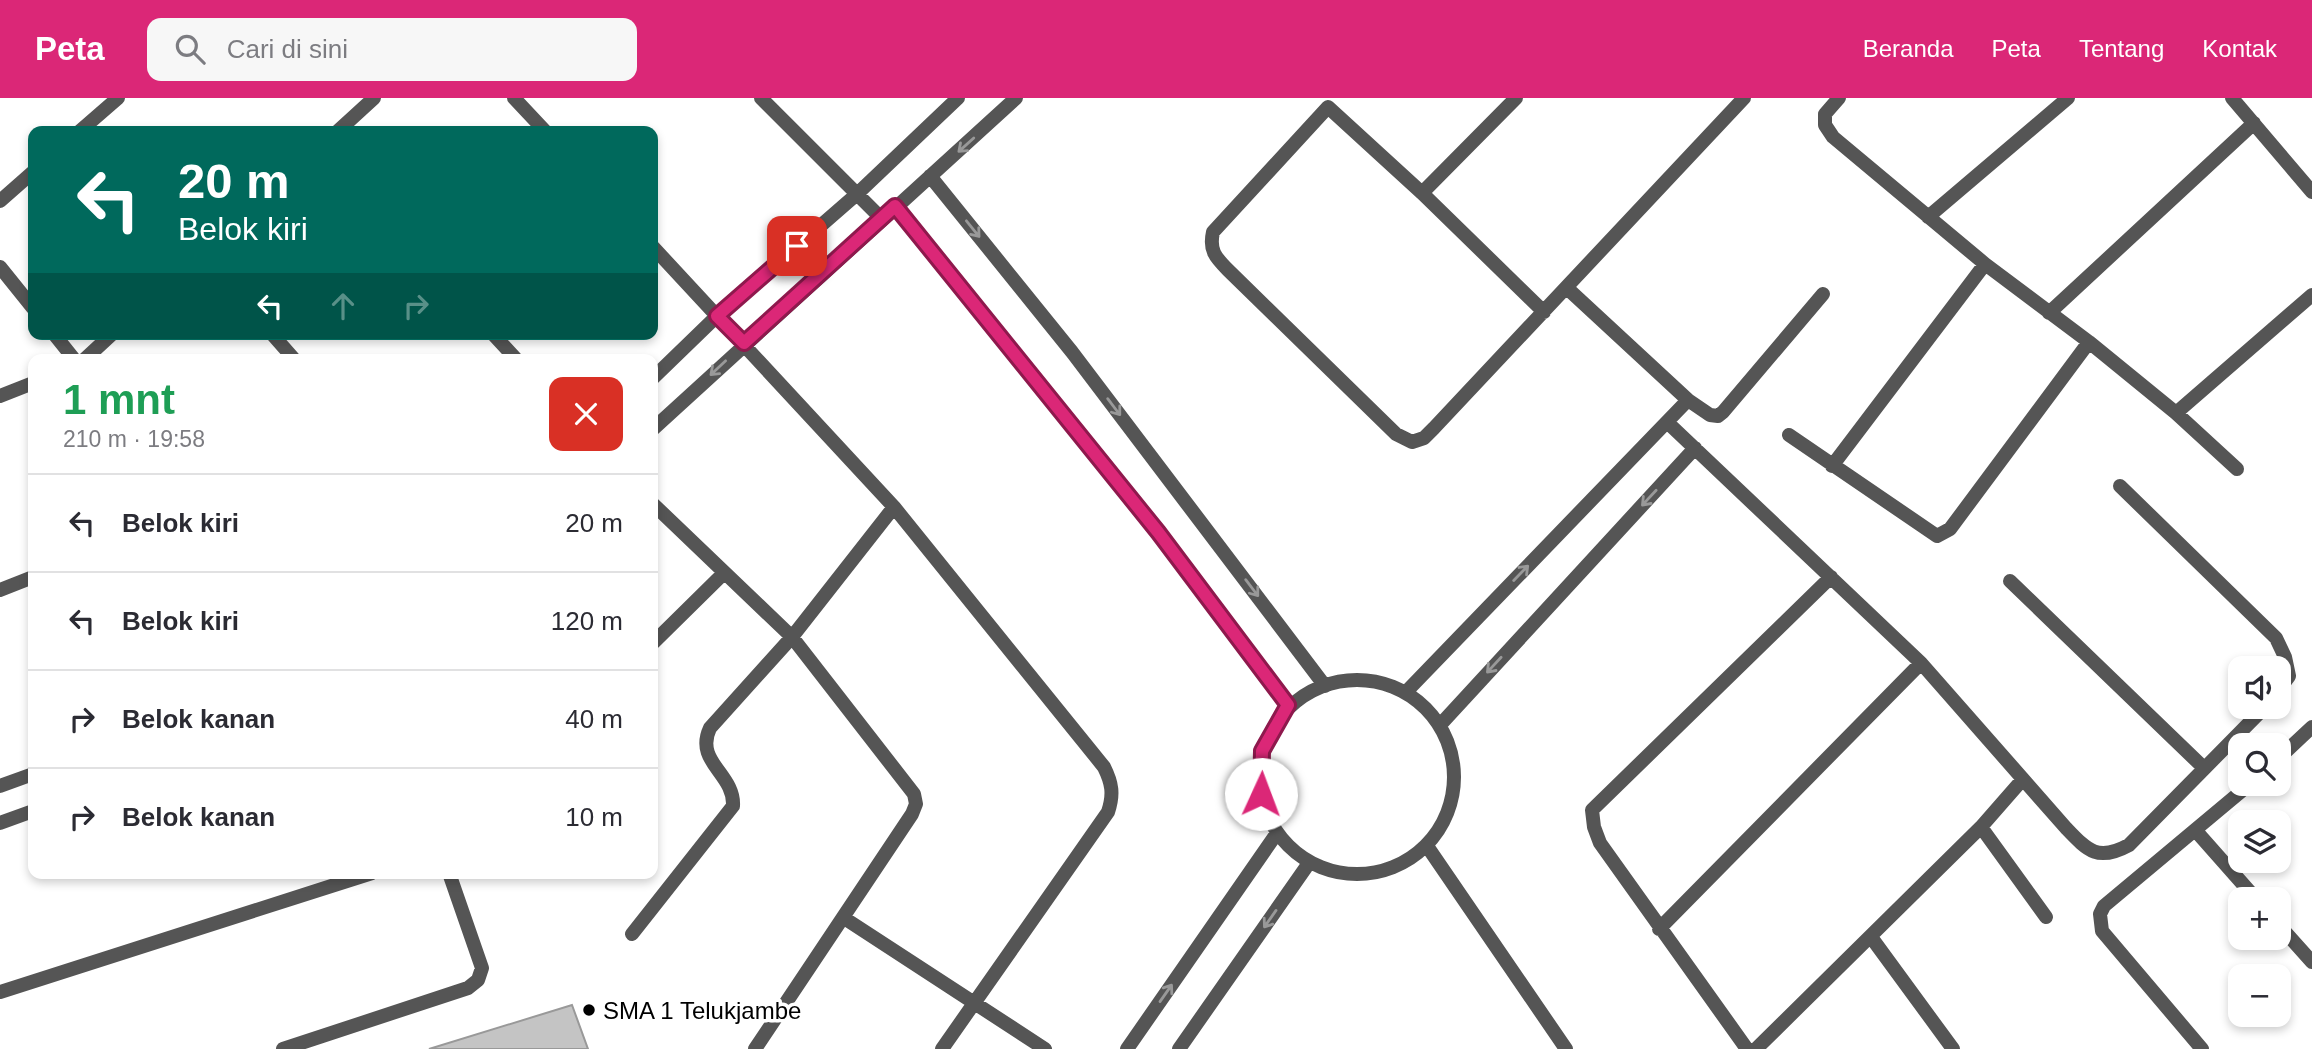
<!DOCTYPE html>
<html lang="id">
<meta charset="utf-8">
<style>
:root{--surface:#fff;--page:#f7f7f7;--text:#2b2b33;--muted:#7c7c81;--line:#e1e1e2;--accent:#db2777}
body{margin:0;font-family:Arial,sans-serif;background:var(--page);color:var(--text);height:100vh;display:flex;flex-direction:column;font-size:26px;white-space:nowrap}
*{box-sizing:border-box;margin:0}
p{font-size:23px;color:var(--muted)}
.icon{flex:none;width:38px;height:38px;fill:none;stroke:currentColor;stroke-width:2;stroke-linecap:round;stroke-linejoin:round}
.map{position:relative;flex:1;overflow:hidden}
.side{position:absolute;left:28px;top:256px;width:630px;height:525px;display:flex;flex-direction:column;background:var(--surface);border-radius:14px;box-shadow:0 4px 10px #0003}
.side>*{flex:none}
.banner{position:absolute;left:28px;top:28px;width:630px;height:214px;border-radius:14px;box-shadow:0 4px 10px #0003;background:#00695c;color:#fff;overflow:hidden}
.fabs{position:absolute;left:2228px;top:558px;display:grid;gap:14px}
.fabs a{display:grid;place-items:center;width:63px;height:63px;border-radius:14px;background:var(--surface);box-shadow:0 4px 10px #0003;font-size:35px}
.pin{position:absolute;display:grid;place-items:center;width:60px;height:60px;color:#fff;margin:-30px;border-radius:14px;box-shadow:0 4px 10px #0006}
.me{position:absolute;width:77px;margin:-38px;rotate:2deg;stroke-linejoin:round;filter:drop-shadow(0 0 5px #0008)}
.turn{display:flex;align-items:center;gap:24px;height:147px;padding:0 35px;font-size:32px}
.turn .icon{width:91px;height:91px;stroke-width:2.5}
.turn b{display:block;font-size:49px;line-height:60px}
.lanes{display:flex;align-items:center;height:66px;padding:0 35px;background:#0003;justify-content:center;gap:35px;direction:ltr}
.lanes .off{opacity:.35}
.round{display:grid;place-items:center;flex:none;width:74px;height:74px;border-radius:14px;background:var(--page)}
.summary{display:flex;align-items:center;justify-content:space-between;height:119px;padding:0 35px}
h1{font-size:42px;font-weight:700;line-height:52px;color:#1e9e55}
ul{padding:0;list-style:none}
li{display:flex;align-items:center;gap:21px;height:98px;padding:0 35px;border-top:2px solid var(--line)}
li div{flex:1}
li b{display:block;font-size:26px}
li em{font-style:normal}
header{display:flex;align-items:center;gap:42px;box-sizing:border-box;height:98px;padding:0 35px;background:var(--accent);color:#fff}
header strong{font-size:33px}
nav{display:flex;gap:38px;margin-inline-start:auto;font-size:24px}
.search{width:490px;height:63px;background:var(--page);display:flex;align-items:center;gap:18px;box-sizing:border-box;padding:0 24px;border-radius:14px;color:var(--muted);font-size:26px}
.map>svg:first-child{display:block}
</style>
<header>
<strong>Peta</strong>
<div class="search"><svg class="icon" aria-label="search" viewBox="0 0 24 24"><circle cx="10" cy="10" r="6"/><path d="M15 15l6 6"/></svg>Cari di sini</div>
<nav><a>Beranda</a><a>Peta</a><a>Tentang</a><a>Kontak</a></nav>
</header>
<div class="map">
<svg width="2312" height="951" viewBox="0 0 2312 951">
<rect width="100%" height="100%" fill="#fff"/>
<path fill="#c4c4c4" stroke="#999" stroke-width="2" d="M572,907L588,951H429Z"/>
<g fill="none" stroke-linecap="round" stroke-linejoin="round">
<path stroke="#555" stroke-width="14" d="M514,0L545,33
M761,0L882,121
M1839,0L1825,16V27L1833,39L1985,166L2089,244L2176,315L2237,371
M2232,0L2312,94
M80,33L118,0
M338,33L374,0
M930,78L1072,254L1325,588
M1422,95L1516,0
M0,103L33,74
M895,108L1158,434L1288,607
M1928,119L2068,0
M653,149L894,409L1104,669C1112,685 1114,696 1108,714L942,951
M0,169L33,210
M1544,214L1422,95L1328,9L1213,134C1209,152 1215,159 1228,172L1396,336L1412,344L1424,340L1434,330L1744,0
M2049,215L2254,25
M54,236L74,261
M272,236L294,261
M493,236L516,261
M85,261L112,236
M653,280L717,218L857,96L958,0
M0,298L33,285
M1688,302L1710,317L1718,318L1723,314L1823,196
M2176,315L2312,197
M1667,324L1921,565L2066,730C2088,753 2098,764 2129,747L2265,609
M653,331L1016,0
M1789,337L1937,438L1950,431L2089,244
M1832,368L1985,166
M2120,388L2276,540L2285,559L2289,578L2278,593
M653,406L792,539L914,696L916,706L912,716L755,951
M2010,483L2204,670
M0,492L33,479
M653,545L723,476
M1260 679a97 97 0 1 1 194 0a97 97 0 1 1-194 0Z
M1406,594L1688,302L1568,191
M1440,627L1695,350
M2278,661L2312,629
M0,688L33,676
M0,725L33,713
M1981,729L2046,819
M2196,733L2257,802
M1427,748L1566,951
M844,820L1045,951
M2278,826L2312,864
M1659,831L1921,565
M632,836L733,708C735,676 694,664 710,630L792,539L894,409
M1871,839L1953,951
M0,894L372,775
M283,951L468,890L478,882L482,870L449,775
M1127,951L1277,735
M1179,951L1309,765
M1747,951L1600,745L1594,729L1592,712L1831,479
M1756,951L1981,729L2023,681
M2202,951L2102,833L2100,816L2104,808L2250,686"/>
</g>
<defs><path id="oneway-shaft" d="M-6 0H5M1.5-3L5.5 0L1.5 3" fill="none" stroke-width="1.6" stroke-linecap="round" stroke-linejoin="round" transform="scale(1.75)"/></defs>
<g stroke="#999">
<use href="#oneway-shaft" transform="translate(966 47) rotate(138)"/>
<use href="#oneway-shaft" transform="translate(973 131) rotate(51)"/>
<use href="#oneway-shaft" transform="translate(718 270) rotate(137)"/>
<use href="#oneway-shaft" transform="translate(1114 309) rotate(53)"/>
<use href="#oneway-shaft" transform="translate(1649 400) rotate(133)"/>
<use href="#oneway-shaft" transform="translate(1521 475) rotate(-46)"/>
<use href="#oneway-shaft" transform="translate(1252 490) rotate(53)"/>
<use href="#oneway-shaft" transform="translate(1494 567) rotate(133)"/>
<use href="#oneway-shaft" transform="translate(1270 821) rotate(125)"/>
<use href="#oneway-shaft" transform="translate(1166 895) rotate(-55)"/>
</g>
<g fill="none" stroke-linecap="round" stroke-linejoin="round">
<defs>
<path id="route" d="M797,148L717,218L744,245L895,108L1158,434L1288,607L1262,653L1261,696"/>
</defs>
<use href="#route" stroke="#8e194d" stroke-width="18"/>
<use href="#route" stroke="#db2777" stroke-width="12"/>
</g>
<circle fill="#000" stroke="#fff" stroke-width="2.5" cx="589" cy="912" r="7"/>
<g text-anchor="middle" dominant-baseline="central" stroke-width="7" stroke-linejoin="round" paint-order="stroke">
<g font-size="24" fill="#000" stroke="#fff" text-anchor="start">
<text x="603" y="912">SMA 1 Telukjambe</text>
</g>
</g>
</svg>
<div class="fabs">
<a><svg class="icon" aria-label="sound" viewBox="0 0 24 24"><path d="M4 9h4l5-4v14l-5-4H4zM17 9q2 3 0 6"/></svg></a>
<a><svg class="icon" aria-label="search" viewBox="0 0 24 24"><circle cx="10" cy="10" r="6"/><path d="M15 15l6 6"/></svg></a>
<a><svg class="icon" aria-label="layers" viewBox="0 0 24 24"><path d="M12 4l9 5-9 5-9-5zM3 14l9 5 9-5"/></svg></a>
<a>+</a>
<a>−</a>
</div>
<div class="pin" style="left:797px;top:148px;background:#d93025"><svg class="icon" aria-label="arrive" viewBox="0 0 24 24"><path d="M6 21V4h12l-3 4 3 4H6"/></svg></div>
<svg class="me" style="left:1261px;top:696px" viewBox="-20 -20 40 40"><circle r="19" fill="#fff"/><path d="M0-13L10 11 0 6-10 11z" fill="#db2777"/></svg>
<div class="banner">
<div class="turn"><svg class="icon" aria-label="left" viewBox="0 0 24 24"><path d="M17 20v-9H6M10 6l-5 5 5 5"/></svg><div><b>20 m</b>Belok kiri</div></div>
<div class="lanes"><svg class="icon" aria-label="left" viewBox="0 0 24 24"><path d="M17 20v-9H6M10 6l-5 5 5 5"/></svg><svg class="icon off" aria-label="ahead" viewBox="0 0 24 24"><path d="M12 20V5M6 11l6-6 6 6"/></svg><svg class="icon off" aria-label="right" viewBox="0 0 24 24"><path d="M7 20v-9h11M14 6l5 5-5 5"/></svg></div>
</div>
<section class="side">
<div class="summary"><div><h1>1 mnt</h1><p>210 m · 19:58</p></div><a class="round" style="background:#d93025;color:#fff"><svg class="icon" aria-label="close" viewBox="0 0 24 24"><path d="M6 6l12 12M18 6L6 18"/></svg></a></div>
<ul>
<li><svg class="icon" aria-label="left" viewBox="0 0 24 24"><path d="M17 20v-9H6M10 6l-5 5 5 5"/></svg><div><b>Belok kiri</b></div><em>20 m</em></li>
<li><svg class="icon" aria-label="left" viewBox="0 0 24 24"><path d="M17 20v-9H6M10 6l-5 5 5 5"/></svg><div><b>Belok kiri</b></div><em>120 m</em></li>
<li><svg class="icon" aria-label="right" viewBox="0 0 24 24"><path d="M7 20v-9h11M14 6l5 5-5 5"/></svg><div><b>Belok kanan</b></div><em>40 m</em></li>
<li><svg class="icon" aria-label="right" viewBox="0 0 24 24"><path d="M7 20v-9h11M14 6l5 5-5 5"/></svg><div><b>Belok kanan</b></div><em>10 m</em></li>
</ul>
</section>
</div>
